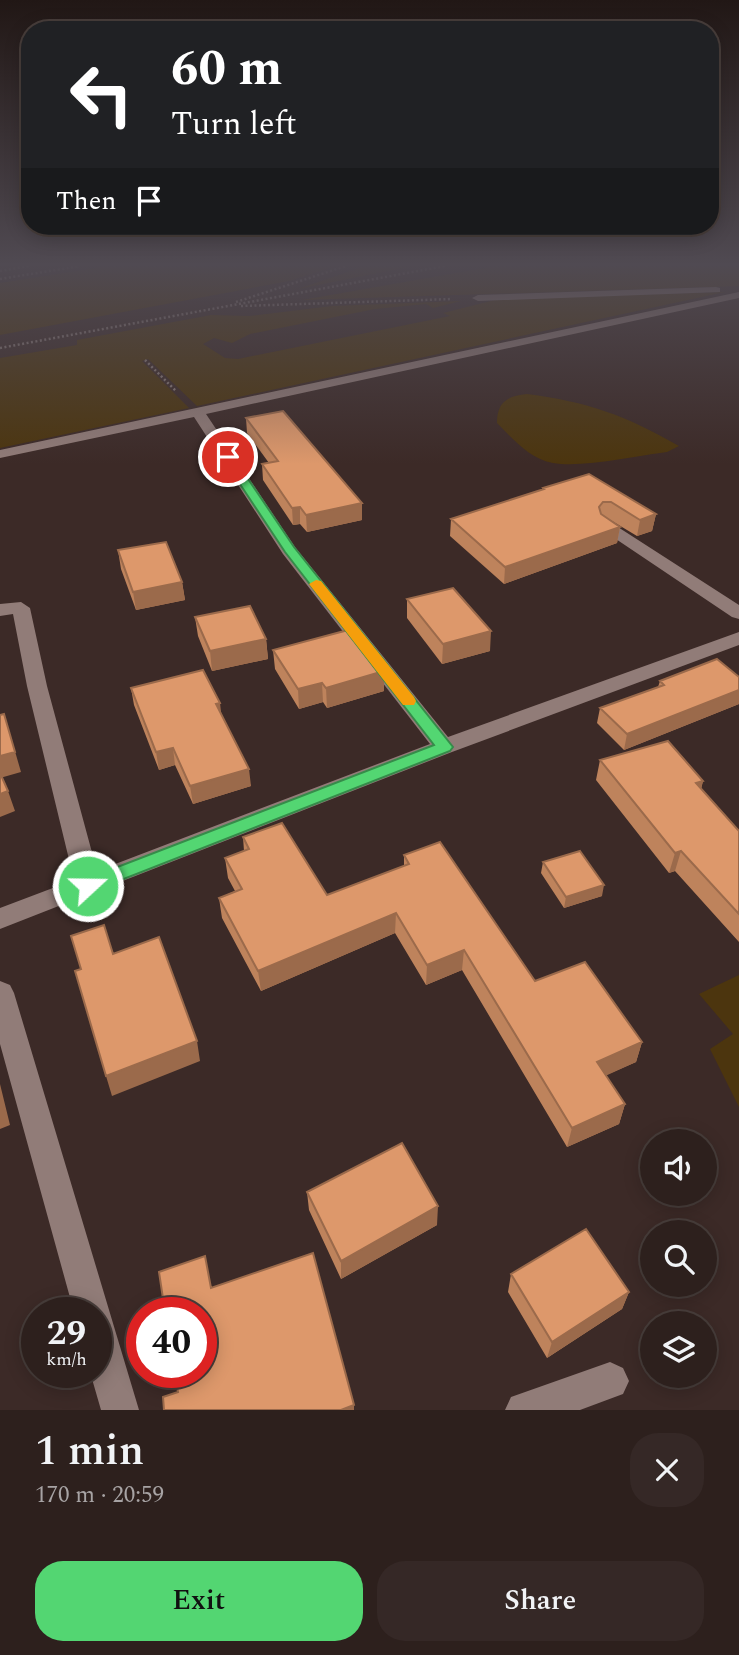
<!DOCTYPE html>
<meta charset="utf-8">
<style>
:root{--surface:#2d201d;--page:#352826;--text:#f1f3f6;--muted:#a7a3a4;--line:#483e3b;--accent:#53d672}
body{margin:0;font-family:Spectral,serif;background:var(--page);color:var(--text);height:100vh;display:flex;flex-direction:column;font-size:26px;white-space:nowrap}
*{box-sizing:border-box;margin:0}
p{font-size:23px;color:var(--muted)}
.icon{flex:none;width:38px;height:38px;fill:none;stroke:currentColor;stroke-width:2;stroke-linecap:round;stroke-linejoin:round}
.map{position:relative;height:1410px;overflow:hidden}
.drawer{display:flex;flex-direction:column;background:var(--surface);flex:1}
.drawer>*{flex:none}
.hud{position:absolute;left:21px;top:21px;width:698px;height:214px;border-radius:28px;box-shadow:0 4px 18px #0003,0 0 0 2px var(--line);background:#202124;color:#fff;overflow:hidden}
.tools{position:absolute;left:640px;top:1129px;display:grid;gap:14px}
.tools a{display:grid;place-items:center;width:77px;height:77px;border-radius:50%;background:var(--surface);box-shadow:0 4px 18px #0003,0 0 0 2px var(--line);font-size:35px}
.speed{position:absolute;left:21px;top:1297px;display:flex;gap:14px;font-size:35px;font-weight:700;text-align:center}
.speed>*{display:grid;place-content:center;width:91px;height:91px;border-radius:50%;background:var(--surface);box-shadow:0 4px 18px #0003,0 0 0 2px var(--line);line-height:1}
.speed small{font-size:18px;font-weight:400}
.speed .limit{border:10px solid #d22;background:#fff;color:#111}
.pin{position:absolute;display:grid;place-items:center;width:60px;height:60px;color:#fff;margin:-30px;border:4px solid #fff;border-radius:50%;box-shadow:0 2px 7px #0007}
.me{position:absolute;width:77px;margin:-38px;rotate:69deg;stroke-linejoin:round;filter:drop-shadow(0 0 5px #0008)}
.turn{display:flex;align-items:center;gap:24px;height:147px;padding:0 35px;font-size:32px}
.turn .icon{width:91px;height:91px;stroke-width:2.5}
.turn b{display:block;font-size:49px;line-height:60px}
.then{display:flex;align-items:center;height:66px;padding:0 35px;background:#0003;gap:14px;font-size:26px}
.round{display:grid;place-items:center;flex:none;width:74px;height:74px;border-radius:28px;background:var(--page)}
.overview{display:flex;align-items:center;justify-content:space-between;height:119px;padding:0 35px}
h1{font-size:42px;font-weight:600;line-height:52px}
.button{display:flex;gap:14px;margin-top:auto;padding:14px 35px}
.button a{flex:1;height:80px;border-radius:28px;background:var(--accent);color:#111;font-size:28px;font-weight:600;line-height:80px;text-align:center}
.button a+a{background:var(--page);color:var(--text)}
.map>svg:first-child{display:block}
</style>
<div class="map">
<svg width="739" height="1410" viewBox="0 0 739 1410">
<rect width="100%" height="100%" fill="#3c2a27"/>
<path fill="#4c350e" d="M108,266H336L289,281L0,335V283Z
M365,266H413L298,289Z
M496,266H739V286L302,300Z
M725,292L197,406L148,359L142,361L189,408L0,448V358L77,345V340L211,315L249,316L332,306L461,301L433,308L426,304L375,309L250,334L232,343L214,338L203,344L225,358L238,359L450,316L443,313L499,299Z
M527,394C588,402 625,415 679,446L667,452C636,456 582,468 553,463C530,459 513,439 497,423C497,402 507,396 527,394Z
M739,975V1107L710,1049L733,1034L699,994Z"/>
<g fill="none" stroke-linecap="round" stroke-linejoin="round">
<path stroke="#897a77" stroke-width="2.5" stroke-dasharray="2 2.5" stroke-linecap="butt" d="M0,271L29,266
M0,279L80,266
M236,302L346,266
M241,306L452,299
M0,348L445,266
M145,360L176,391"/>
<path fill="#917c78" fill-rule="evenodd" d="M716,287L720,288V292L478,301L472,298L478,295Z
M739,292V298L206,414L295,547L448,737L739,632V645L452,752L0,929V908L74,880L27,686L13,614L0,616V604L21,602L30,608L47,686L97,871L430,744L283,554L194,417L0,458V450Z
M607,520L739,605V619L732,617L601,529L599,525L601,521Z
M0,981L10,985L14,993L139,1410H101L90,1372H96V1312H74L0,1044Z
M610,1362L623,1368L629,1381L623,1394L580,1410H505L511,1397Z"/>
</g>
<path fill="#be835c" d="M246,418L362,503V520L307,532L300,524L293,525L263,480L262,464L269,463L247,433Z
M589,474L656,514L652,531L637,536L607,518L620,527L617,543L504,584L450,536L451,519L542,490L543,488Z
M118,550L182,582L185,600L136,610L121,569Z
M407,599L490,651L442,664L407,618Z
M195,617L266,639L268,659L212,671L198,636Z
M273,650L384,691L327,708L323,702L299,709L275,669Z
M739,677V704L624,750L597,723L600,708L658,687L660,681Z
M131,688L221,715L251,786L193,804L175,765L159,770L134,705Z
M600,760L703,781L701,789L739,831V942L675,871L669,873L596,780Z
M243,837L327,895L404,867V855L535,981L642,1042L636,1062L606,1075L625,1104L619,1124L567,1147L462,970L426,985L395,933L261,991L222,918L219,898L235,891L228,878L225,858L244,851Z
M543,862L602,896L564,908L541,873Z
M307,1192L437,1225L341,1279L309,1210Z
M511,1274L629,1292L622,1309L547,1358L508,1292Z"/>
<path fill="#9b6a4b" d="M362,503V520L307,532L306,515Z
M300,507V524L293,525L292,508Z
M656,514L652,531L637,536L640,520Z
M620,527L617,543L504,584L505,567Z
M182,582L185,600L136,610L133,592Z
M491,631L490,651L442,664L443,644Z
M266,639L268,659L212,671L210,651Z
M384,671V691L327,708L326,688Z
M322,683L323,702L299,709L298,689Z
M739,690V704L624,750L627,734Z
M220,703L222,720L216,704Z
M10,734L21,772L0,778V756Z
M173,748L175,765L159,770L156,752Z
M249,769L251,786L193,804L190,786Z
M703,781L698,801L696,783Z
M8,791L15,811L0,817V794Z
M681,851L675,871L669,873L675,853Z
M604,885L602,896L564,908L566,897Z
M396,913L395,933L261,991L258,971Z
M464,950L462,970L426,985L427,965Z
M197,1041L200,1061L112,1096L106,1076Z
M642,1042L636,1062L592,1082L597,1062Z
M0,1084L10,1125L0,1129Z
M625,1104L619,1124L567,1147L572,1128Z
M438,1206L437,1225L341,1279V1261Z
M629,1292L622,1309L547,1358L552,1342Z
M354,1405V1410H341Z"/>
<path fill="#dd986b" stroke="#9b6a4b" stroke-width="2" d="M283,411L362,503L306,515L300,507L292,508L262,464L278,461L246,418Z
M589,474L656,514L640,520L611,502H603L599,507L601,514L620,527L505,567L451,519L544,489L543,488Z
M166,542L182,582L133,592L118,550Z
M453,588L491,631L443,644L407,599Z
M250,606L266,639L210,651L195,617Z
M352,629L384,671L326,688L322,683L298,689L273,650Z
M717,659L739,677V690L627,734L600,708L664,685L660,681Z
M203,670L220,703L216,704L249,769L190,786L173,748L156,752L131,688Z
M4,714L15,752L0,756V715Z
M668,741L703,781L696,783L739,831V914L681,851L675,853L600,760Z
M0,773L8,791L0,794Z
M282,823L327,895L409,864L404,855L440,842L535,981L585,962L642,1042L597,1062L625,1104L572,1128L464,950L427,965L396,913L258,971L219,898L242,889L225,858L249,849L243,837Z
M580,851L604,885L566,897L543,862Z
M104,925L113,954L159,937L197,1041L106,1076L75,971L81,969L71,936Z
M402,1143L438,1206L341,1261L307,1192Z
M586,1229L629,1292L552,1342L511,1274Z
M313,1253L354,1405L341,1410H164L163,1397L178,1392L174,1372H201V1312H165L159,1272L205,1256L211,1288Z"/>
<linearGradient id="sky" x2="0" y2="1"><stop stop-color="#211715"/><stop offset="0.57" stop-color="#504a52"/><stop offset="1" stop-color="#504a52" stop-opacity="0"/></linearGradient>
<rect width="739" height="464" fill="url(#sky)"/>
<path fill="#53d672" stroke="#368b4a" stroke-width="2" d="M223,455H232L294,547L453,747L450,751L88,893L81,891L79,886L81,881L434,745L285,552L222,457Z"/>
<path fill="#f59e0b" d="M316,580L321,581L414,697L416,701L414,705H403L309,584Z"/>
</svg>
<div class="tools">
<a><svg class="icon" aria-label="sound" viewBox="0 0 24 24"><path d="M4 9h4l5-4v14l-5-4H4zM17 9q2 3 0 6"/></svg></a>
<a><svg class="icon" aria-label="search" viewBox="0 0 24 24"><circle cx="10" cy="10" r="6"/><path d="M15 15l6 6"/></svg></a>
<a><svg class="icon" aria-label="layers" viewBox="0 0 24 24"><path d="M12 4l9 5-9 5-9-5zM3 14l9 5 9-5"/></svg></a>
</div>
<div class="speed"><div>29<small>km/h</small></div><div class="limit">40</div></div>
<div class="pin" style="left:228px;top:457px;background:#d93025"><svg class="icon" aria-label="arrive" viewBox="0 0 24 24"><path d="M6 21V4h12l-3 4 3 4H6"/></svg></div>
<svg class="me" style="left:88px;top:886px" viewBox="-20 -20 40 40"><circle r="17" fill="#53d672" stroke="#fff" stroke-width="3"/><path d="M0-11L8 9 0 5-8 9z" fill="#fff"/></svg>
<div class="hud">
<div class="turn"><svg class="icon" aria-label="left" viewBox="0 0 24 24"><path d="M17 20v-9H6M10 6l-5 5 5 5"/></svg><div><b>60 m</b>Turn left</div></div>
<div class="then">Then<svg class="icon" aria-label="arrive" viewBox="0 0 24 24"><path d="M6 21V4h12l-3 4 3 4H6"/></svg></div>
</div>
</div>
<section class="drawer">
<div class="overview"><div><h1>1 min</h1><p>170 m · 20:59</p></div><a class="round"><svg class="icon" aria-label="close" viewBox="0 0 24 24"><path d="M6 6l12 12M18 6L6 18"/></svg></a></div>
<div class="button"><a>Exit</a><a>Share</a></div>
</section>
